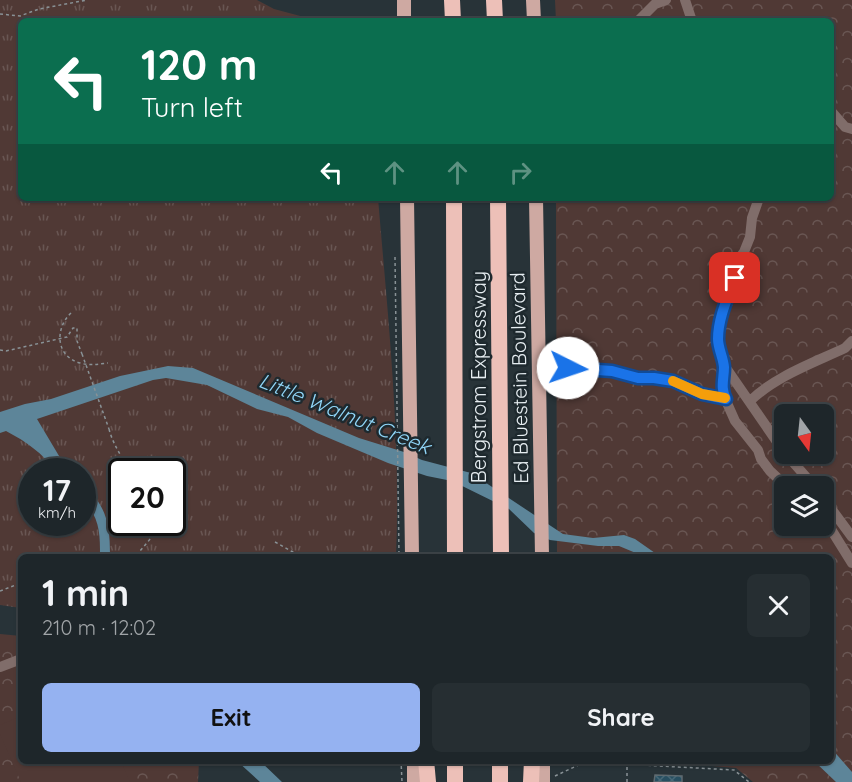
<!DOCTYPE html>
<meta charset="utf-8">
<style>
:root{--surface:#1e262a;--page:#262e32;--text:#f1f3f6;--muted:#a1a5a8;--line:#3c4347;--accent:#95b2f1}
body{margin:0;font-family:Quicksand,sans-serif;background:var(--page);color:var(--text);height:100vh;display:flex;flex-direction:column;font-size:22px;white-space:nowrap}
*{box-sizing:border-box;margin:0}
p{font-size:20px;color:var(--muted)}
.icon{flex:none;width:33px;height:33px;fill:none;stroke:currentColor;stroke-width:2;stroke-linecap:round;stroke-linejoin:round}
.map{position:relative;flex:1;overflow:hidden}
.drawer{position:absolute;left:18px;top:554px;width:816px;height:210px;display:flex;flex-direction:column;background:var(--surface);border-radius:9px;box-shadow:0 2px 4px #0004,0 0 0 2px var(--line)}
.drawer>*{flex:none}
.banner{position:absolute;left:18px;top:18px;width:816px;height:183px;border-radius:9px;box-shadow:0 2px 4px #0004,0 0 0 2px var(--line);background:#0b6e4f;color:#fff;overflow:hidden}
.needle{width:39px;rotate:165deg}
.buttons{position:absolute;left:774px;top:404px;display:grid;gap:12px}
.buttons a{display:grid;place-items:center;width:60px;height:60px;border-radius:9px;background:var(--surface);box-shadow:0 2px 4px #0004,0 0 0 2px var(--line);font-size:30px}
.speed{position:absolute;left:18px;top:458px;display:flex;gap:12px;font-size:30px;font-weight:700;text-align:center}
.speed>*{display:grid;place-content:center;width:78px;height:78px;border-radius:50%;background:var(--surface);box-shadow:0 2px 4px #0004,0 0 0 2px var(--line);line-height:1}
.speed small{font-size:15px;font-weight:400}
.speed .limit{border:3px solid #111;border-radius:9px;background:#fff;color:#111}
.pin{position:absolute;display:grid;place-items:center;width:51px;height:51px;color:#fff;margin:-26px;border-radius:12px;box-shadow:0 3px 9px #0006}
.me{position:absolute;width:66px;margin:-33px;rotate:94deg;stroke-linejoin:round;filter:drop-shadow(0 0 4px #0008)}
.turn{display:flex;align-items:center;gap:21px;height:126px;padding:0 24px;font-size:27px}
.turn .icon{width:78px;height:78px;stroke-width:2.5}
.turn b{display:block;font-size:42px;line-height:51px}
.lanes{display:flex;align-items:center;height:57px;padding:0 24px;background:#0003;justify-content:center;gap:30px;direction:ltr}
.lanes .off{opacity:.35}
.round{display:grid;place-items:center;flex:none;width:63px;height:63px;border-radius:9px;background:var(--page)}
.overview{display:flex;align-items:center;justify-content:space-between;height:102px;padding:0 24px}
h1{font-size:36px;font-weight:700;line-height:45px}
.cta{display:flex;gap:12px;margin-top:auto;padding:12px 24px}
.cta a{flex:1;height:69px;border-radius:9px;background:var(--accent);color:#111;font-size:24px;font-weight:700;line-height:69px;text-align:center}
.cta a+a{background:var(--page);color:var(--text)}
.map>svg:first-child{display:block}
</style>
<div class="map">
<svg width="852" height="782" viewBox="0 0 852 782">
<defs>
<pattern id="grass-tufts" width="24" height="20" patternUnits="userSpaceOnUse" patternTransform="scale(1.5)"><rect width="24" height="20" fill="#503935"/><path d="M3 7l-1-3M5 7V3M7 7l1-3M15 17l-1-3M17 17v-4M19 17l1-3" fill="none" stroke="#695653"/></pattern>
<pattern id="forest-crowns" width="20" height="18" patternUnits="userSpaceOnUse" patternTransform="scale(1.5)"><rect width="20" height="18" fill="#503935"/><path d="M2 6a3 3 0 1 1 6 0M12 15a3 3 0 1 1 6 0" fill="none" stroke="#695653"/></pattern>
<pattern id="building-cross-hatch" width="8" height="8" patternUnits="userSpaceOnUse" patternTransform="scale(1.5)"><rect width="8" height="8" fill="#284f61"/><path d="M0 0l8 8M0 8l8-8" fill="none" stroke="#476978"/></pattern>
</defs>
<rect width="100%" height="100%" fill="#283338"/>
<path fill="url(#grass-tufts)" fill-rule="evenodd" d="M0,0H257L274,9L319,21H21V198H378C388,317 401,437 396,556H21V608L0,605ZM32,471H82V522H32ZM122,471H172V522H122Z"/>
<path fill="url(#forest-crowns)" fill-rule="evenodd" d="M555,0H852V782H753L736,768L651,761L831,760V556H557L556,198H831V21H556ZM784,414H824V453H784ZM784,486H824V525H784Z
M0,634L21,636V760L199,761L198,782H0Z"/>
<path fill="#503935" d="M21,716V760L121,761L130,782H21L0,734V725Z"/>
<path fill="#5d8599" d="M168,366L193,368L359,438L404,452L422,460L471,473L563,534L593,538L624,535L635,539L655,553L667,556H643L619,546H598L550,540L534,533L509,509L452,481L427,476L388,463L317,433L288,417L257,409L207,385L166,378L153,380L37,419L68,471H56C42,453 27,442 6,431L0,433V412L25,404L51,399L120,376Z
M83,484C107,507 110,524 110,556H100C100,534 100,517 83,501Z
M831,748L852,772V782H836L814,761L831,760Z
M237,761H260L282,782H260Z"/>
<path fill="url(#building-cross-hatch)" stroke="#5e6a70" stroke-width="1.5" d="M655,775L682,776V782H654Z"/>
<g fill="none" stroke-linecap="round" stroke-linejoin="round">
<path stroke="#899296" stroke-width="1.5" stroke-dasharray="3 3" stroke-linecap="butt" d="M0,14L20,16L39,9L87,0
M395,257L399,556
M71,313C55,328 55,356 80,363C90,366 98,364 108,363
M0,350L6,351L67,337L73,328H77V341L82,354
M109,429C113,445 122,456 129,471
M275,542L300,556
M138,556L140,551L151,538L153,522
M0,591L21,583
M401,760L402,782
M555,776L585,762L734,770L749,782
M627,782V765"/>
<path stroke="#806d6a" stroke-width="10" d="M685,0L692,21
M638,21L655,4L666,0
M831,111L845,127L852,129
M759,198L752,218L750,237L744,252L738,260L735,278L721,319L718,337L719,350L724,365L784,452
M724,365L723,394L735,421L758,450L761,459L770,471L786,486
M568,368L612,371L638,378H654L673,381L702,395L726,399
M750,401C776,376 813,363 845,348L852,341
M785,453L814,486
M824,499L852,537
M824,518L852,563
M0,667L21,659"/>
<path stroke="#cea9a2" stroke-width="14" d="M404,0V21
M533,0L534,21
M407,198L412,556
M536,198L542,556
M414,760V782
M543,760V782"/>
<path stroke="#edc0b8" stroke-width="16" d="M452,0L453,21
M494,0L495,21
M454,198L455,556
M498,198L501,556
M426,760L428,782
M455,760V782
M500,782V760
M531,782L532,760"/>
<path stroke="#899296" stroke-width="1.5" stroke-dasharray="3 3" stroke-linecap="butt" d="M82,354L109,429"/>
</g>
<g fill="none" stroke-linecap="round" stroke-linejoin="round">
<defs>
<path id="route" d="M568,368L612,371L638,378H654L673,381L702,394L726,399C720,388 724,379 724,367C723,357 718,348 718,339C718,318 728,297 735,278"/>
</defs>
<use href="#route" stroke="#114b97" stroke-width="15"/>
<use href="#route" stroke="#1a73e8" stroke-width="10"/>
<path stroke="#f59e0b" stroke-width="10" d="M673,381L702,394L725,398"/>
</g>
<g text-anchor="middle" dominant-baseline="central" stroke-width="5" stroke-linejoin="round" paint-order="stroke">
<g font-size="20" fill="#e6edf1" stroke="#1e292e">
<text transform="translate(478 377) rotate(-90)">Bergstrom Expressway</text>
<text transform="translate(519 378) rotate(-91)">Ed Bluestein Boulevard</text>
</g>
<g font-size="21" font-style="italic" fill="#90d5f7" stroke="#1e292e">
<text transform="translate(345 413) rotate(22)">Little Walnut Creek</text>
</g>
</g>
</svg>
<div class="buttons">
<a><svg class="needle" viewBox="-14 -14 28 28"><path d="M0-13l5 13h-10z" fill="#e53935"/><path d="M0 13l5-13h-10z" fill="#a1a5a8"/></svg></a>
<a><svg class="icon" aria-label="layers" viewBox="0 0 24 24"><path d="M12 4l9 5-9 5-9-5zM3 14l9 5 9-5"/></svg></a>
</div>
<div class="speed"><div>17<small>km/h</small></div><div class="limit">20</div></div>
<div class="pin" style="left:735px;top:278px;background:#d93025"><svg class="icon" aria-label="arrive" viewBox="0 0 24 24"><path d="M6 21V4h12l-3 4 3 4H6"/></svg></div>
<svg class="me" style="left:568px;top:368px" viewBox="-20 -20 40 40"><circle r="19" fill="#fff"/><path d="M0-13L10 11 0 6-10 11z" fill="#1a73e8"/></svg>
<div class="banner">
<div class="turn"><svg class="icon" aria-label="left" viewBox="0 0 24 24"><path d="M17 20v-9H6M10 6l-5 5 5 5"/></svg><div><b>120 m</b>Turn left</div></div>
<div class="lanes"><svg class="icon" aria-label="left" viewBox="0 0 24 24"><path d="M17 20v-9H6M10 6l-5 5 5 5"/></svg><svg class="icon off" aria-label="ahead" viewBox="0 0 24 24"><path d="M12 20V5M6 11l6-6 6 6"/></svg><svg class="icon off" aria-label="ahead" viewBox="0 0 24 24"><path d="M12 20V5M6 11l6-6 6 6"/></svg><svg class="icon off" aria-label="right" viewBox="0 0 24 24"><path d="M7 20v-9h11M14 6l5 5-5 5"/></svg></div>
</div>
<section class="drawer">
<div class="overview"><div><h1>1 min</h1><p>210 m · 12:02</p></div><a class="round"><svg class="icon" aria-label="close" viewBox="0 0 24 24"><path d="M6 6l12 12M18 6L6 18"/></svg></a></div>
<div class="cta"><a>Exit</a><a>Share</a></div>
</section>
</div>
